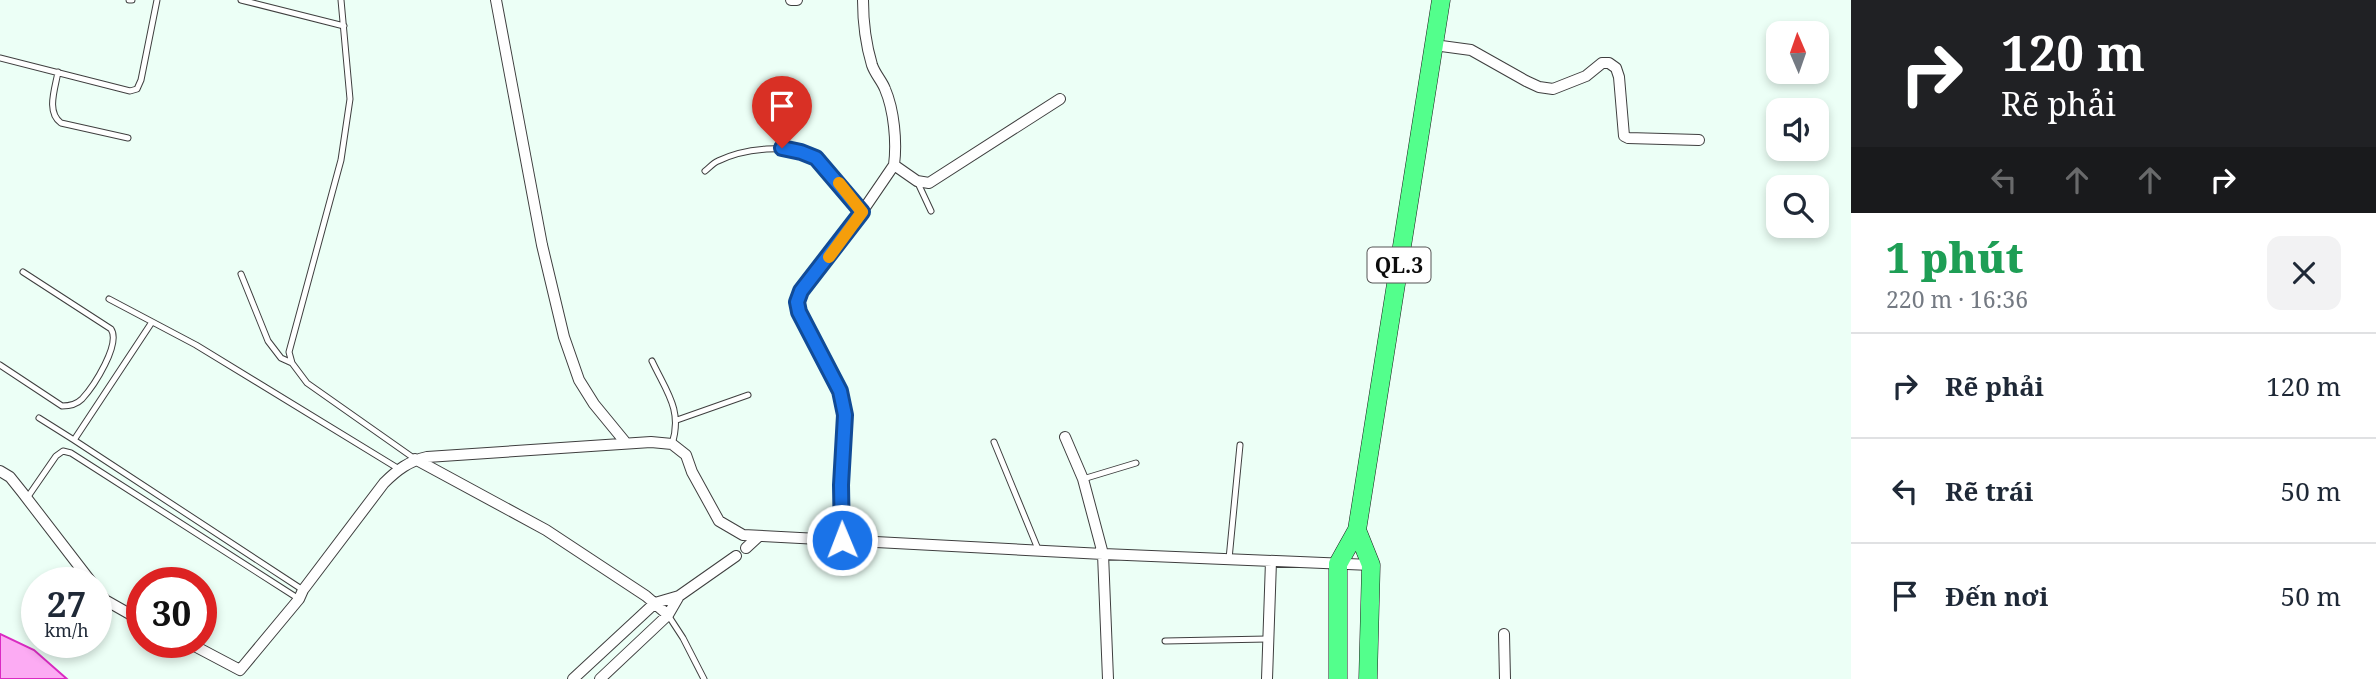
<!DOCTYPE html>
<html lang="vi">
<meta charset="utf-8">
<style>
:root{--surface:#fff;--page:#f2f2f3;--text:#1f2937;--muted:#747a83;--line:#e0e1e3}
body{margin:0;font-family:"Noto Serif",serif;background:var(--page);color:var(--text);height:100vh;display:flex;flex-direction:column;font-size:26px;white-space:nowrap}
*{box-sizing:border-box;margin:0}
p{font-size:23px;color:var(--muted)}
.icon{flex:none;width:38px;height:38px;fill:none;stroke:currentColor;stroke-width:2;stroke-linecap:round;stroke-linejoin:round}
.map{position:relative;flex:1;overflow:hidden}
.panel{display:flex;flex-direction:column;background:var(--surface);width:525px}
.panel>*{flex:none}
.hud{background:#202124;color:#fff;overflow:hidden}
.needle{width:46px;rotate:358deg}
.tools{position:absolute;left:1766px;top:21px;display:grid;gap:14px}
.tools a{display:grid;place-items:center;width:63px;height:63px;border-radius:14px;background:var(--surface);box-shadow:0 4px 10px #0003;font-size:35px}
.speed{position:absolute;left:21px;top:567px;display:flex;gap:14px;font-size:35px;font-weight:700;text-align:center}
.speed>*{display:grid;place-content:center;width:91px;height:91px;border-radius:50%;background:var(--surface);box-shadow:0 4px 10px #0003;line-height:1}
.speed small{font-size:18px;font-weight:400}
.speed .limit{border:10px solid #d22;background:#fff;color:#111}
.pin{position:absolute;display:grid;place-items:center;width:60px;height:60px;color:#fff;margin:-72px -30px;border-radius:50% 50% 50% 0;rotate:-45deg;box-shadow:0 0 7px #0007}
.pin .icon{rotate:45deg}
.me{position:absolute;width:77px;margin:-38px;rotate:359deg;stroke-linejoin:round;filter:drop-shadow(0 0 5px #0008)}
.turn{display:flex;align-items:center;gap:24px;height:147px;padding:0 35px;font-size:32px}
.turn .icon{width:91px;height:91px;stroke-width:2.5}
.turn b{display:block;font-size:49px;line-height:60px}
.lanes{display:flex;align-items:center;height:66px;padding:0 35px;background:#0003;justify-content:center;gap:35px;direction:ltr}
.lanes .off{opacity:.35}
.round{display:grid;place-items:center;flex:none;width:74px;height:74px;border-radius:14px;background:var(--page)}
.head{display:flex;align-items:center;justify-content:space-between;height:119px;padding:0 35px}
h1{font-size:42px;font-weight:800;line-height:52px;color:#1e9e55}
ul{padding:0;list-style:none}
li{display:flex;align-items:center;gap:21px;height:105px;padding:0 35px;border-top:2px solid var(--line)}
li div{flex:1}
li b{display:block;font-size:26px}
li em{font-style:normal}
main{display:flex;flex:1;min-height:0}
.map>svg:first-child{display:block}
</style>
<main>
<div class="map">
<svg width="1851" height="679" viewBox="0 0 1851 679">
<rect width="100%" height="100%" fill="#ecfff6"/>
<path fill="#fcabf3" stroke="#da2bc2" stroke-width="2" d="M0,634L34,650L67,679H0Z"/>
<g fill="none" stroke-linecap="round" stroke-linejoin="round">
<defs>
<path id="service" d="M129,0H132
M241,0L344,26
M341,0L350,99L341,160L289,352L292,363L307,383L415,459
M0,58L130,91L137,89L141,80L157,0
M58,72C55,89 46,112 61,123L128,138
M705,171C709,168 713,163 718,161C742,149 791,142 815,158C833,170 848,195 862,212
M917,181L931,211
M241,274L268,341L281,358L292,363
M109,299L196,345L399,469
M652,361C666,391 683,410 672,444
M0,365L62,406C69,406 77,404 82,399C94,386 121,344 111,329L23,272
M39,418L74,440L152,322
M677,420L748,395
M74,440L303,590
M994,442L1038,549
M1083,479L1136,463
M27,498L56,456L63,451L71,453L299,599
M1229,559L1240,445
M668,615L683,638L704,679
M1165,641L1267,639"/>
<path id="minor" d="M496,0L542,245L564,337L579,380L594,404L626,443
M791,0H797
M1434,45L1471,50L1526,81L1539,87L1553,89L1586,76L1602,63H1609L1616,68L1619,77L1624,136L1628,138L1699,140
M894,165L917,181L929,183L1060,99
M1065,437L1083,479L1103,554L1108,679
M415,459L546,530L646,596L668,615
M0,471L10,477L22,492L92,583
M842,540L841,485L845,415L840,391L805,325L799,312L797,302L801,291L838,247L894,165C897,142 894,110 885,89C882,81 875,74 872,65C866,45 863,21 863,0
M746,548L759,536
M96,588L105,600L142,621
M679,596L736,556
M1504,634L1505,679
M187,642L240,670L299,599L303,590L384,483C397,470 409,461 427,457L651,442L672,444L686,455L692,472L719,521L743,535L1103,554L1371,565
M573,679L655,603L679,596L668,615L600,679
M1267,679L1271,561"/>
<path id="trunk" d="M1357,530L1371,565L1368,679
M1338,679V564L1357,530L1441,0"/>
</defs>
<use href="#service" stroke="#3f3f3f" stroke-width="7"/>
<use href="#minor" stroke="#3f3f3f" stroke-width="12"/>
<use href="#trunk" stroke="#1d1d1d" stroke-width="19"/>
<use href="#service" stroke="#fff" stroke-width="5"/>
<use href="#minor" stroke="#fff" stroke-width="10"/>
<use href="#trunk" stroke="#53ff8c" stroke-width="18"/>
</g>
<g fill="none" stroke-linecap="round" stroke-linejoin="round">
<defs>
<path id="route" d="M782,148L801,152L816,158L862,212L801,291L797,302L799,312L840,391L845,415L841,485L842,540"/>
</defs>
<use href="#route" stroke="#114b97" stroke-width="18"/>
<use href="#route" stroke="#1a73e8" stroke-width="12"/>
<path stroke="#f59e0b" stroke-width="12" d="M829,257L862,212L839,183"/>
</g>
<g text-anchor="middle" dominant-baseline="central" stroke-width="7" stroke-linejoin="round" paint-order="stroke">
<rect fill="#fff" stroke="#555" stroke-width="2" x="1367.5" y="247.5" width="63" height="35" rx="5"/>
<g font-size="21" font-weight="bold" fill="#0c0c0c">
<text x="1399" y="265">QL.3</text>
</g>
</g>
</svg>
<div class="tools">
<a><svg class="needle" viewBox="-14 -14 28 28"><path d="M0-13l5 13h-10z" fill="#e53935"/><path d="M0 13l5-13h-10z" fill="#747a83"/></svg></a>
<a><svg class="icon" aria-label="sound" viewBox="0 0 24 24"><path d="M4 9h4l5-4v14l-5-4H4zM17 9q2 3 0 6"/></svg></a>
<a><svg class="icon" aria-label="search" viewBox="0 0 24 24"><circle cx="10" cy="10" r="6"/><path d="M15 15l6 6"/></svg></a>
</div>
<div class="speed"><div>27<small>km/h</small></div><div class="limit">30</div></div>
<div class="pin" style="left:782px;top:148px;background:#d93025"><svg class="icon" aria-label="arrive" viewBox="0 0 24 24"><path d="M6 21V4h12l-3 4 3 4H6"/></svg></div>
<svg class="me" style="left:842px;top:540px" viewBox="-20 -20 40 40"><circle r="17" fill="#1a73e8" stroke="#fff" stroke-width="3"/><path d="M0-11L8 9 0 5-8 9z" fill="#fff"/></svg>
</div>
<section class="panel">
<div class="hud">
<div class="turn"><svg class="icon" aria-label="right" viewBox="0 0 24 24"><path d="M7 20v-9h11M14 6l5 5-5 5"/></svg><div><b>120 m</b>Rẽ phải</div></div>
<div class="lanes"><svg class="icon off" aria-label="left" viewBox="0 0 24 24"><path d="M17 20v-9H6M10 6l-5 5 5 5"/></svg><svg class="icon off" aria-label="ahead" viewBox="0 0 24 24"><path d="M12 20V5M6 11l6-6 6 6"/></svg><svg class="icon off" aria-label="ahead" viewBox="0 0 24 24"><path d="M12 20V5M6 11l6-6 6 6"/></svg><svg class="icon" aria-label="right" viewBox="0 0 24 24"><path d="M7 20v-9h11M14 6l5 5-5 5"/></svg></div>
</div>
<div class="head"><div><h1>1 phút</h1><p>220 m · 16:36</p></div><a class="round"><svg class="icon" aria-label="close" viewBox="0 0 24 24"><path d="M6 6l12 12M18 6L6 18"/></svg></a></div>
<ul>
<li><svg class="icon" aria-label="right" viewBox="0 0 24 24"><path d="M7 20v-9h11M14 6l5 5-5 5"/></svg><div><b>Rẽ phải</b></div><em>120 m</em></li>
<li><svg class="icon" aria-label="left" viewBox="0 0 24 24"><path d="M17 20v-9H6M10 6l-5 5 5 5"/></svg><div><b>Rẽ trái</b></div><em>50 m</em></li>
<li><svg class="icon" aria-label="arrive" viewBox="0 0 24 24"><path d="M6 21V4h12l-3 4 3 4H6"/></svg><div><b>Đến nơi</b></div><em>50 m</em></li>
</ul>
</section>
</main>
